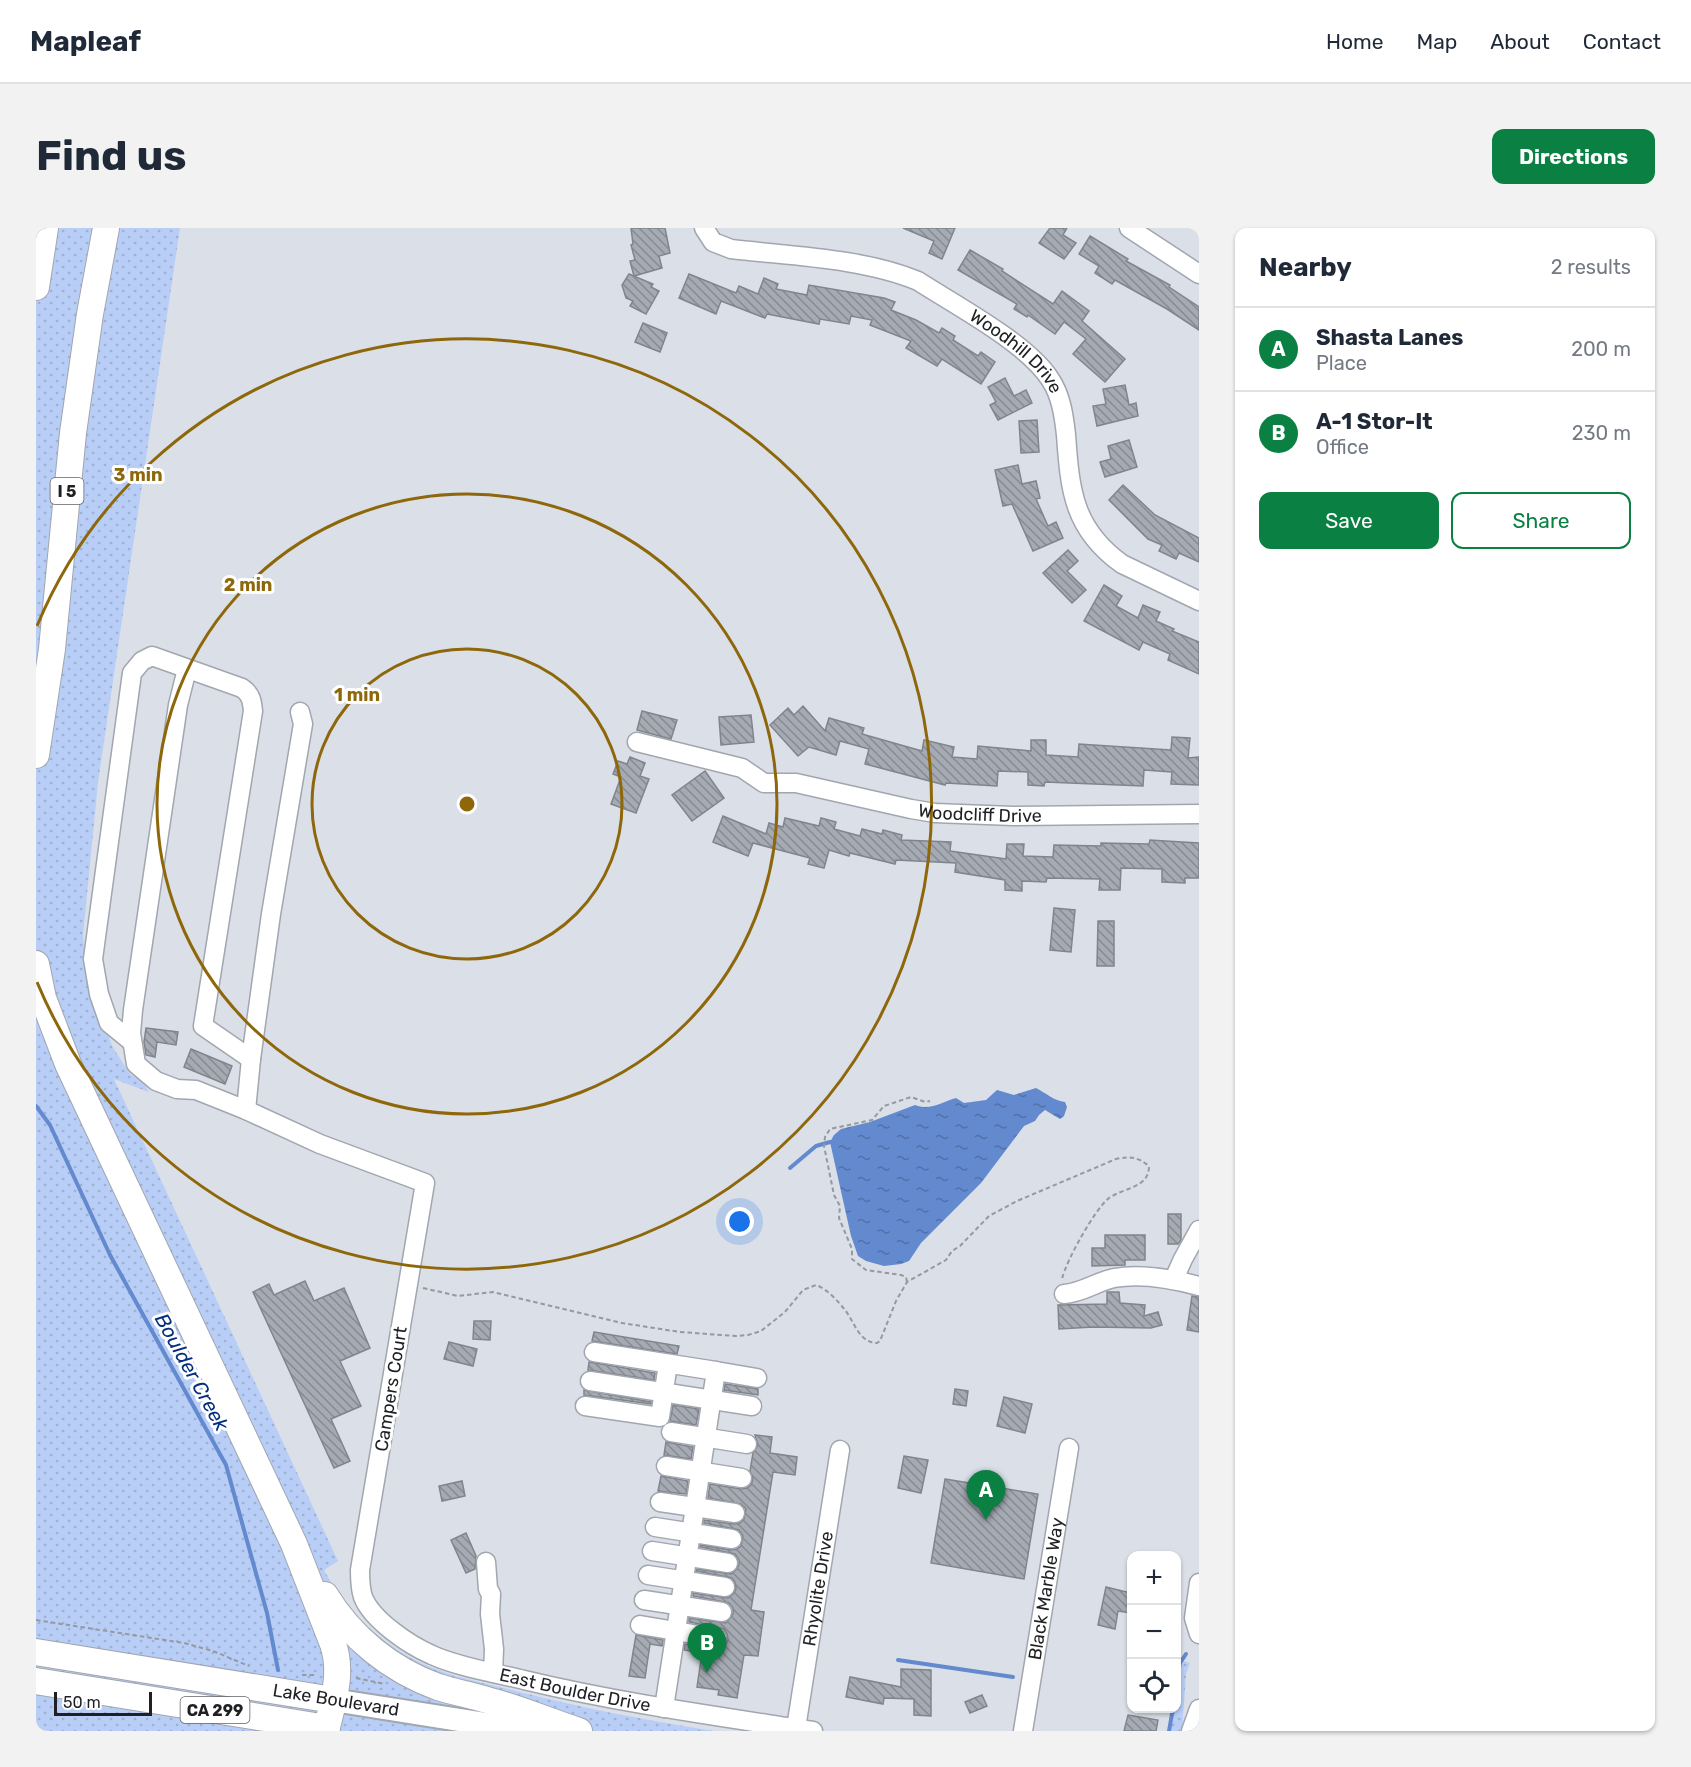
<!DOCTYPE html>
<meta charset="utf-8">
<style>
:root{--surface:#fff;--page:#f2f2f3;--text:#1f2937;--muted:#747a83;--line:#e0e1e3;--accent:#0b8043}
body{margin:0;font-family:Rubik,sans-serif;background:var(--page);color:var(--text)}
.controls{position:absolute;right:18px;bottom:18px;display:grid;overflow:hidden;border-radius:12px;box-shadow:0 2px 4px #0004}
.controls button{width:54px;height:54px;display:grid;place-items:center;padding:0;border:0;border-bottom:2px solid var(--line);background:var(--surface);color:var(--text);font:30px sans-serif}
.scale{position:absolute;left:18px;bottom:15px;width:98px;box-sizing:border-box;padding-left:6px;border:3px solid #1e2023;border-top:0;font-size:16px;line-height:21px;white-space:nowrap;color:#1e2023;-webkit-text-stroke:4px #fff;paint-order:stroke}
.you{position:absolute;left:704px;top:994px;width:21px;height:21px;margin:-15px;border:4px solid #fff;border-radius:50%;background:#1a73e8;box-shadow:0 0 0 9px #1a73e833}
.badge{display:grid;place-items:center;width:39px;height:39px;border-radius:50%;background:var(--accent);color:#fff;font-size:20px;font-weight:700}
.pin{position:absolute;translate:-50% -50px;filter:drop-shadow(0 2px 3px #0008)}
.pin::after{content:'';position:absolute;top:32px;width:21px;height:18px;background:inherit;clip-path:polygon(0 0,100% 0,50% 100%)}
.list{margin:0;padding:0;list-style:none}
h2{display:flex;justify-content:space-between;align-items:center;height:78px;margin:0;padding:0 24px;font-size:26px}
h2 small{font-size:20px;font-weight:400;color:var(--muted)}
.list li{display:grid;grid-template-columns:39px 1fr auto;gap:18px;align-items:center;box-sizing:border-box;height:84px;padding:0 24px;border-top:2px solid var(--line)}
.list b{display:block;font-size:22px;white-space:nowrap}
.list p{margin:0;font-size:20px;white-space:nowrap;color:var(--muted)}
.list em{font-size:20px;font-style:normal;color:var(--muted)}
.actions{display:flex;gap:12px;padding:18px 24px}
.actions a{flex:1;padding:14px 0;border:2px solid var(--accent);border-radius:12px;text-align:center;font-size:21px;color:var(--accent)}
.actions .main{background:var(--accent);color:#fff}
.icon{flex:none;width:33px;height:33px;fill:none;stroke:currentColor;stroke-width:2;stroke-linecap:round;stroke-linejoin:round}
.map{position:relative;flex:none;width:1163px;height:1503px;overflow:hidden;border-radius:12px}
header{display:flex;align-items:center;gap:36px;box-sizing:border-box;height:84px;padding:0 30px;background:var(--surface);border-bottom:2px solid var(--line)}
header strong{font-size:28px}
nav{display:flex;gap:33px;margin-inline-start:auto;font-size:21px}
.intro{display:flex;align-items:center;justify-content:space-between;box-sizing:border-box;height:144px;padding:0 36px}
h1{margin:0;font-size:42px}
.button{padding:15px 27px;border-radius:12px;background:var(--accent);color:#fff;font-size:21px;font-weight:700}
main{display:flex;gap:36px;padding:0 36px}
aside{flex:1;background:var(--surface);border-radius:12px;box-shadow:0 2px 4px #0004}
.map>svg:first-child{display:block}
.grass{fill:url(#grass-dots)}
.water{fill:url(#water-ripples)}
.lines{fill:none;stroke-linecap:round;stroke-linejoin:round}
.stream{stroke:#6389ce;stroke-width:4}
.building{fill:url(#building-back-hatch);stroke:#80858d;stroke-width:1.5}
.minor-casing{stroke:#a1a6af;stroke-width:21}
.major-casing{stroke:#a1a6af;stroke-width:26}
.highway-casing{stroke:#a1a6af;stroke-width:28}
.path{stroke:#9599a0;stroke-width:2;stroke-dasharray:4.5 3;stroke-linecap:butt}
.minor{stroke:#fff;stroke-width:18}
.major{stroke:#fff;stroke-width:22}
.highway{stroke:#fff;stroke-width:26}
.ring{fill:none;stroke:#8e670b;stroke-width:3}
.labels{text-anchor:middle;stroke-width:6;stroke-linejoin:round;paint-order:stroke}
.shield{fill:#fff;stroke:#626365;stroke-width:1.5}
.shield-label{font-size:16px;font-weight:bold;fill:#1e2023}
.street-label{font-size:18px;fill:#1e2023;stroke:#fff}
.water-label{font-size:20px;font-style:italic;fill:#042e7f;stroke:#fff}
.centre{fill:#8e670b;stroke:#fff;stroke-width:3}
.ring-label{font-size:18px;text-anchor:middle;font-weight:bold;fill:#8e670b;stroke:#fff;stroke-width:6;stroke-linejoin:round;paint-order:stroke}
</style>
<header>
<strong>Mapleaf</strong>
<nav><a>Home</a><a>Map</a><a>About</a><a>Contact</a></nav>
</header>
<div class="intro"><h1>Find us</h1><a class="button">Directions</a></div>
<main>
<div class="map">
<svg width="1163" height="1503" viewBox="0 0 1163 1503">
<defs>
<pattern id="grass-dots" width="8" height="8" patternUnits="userSpaceOnUse" patternTransform="scale(1.5)"><rect width="8" height="8" fill="#b8cef6"/><path d="M2 2h.1M6 6h.1" fill="none" stroke="#9eb1d3" stroke-width="1.8" stroke-linecap="round"/></pattern>
<pattern id="water-ripples" width="26" height="14" patternUnits="userSpaceOnUse" patternTransform="scale(1.5)"><rect width="26" height="14" fill="#6389ce"/><path d="M2 4q2-2 4 0t4 0M15 11q2-2 4 0t4 0" fill="none" stroke="#5170a7"/></pattern>
<pattern id="building-back-hatch" width="6" height="6" patternUnits="userSpaceOnUse" patternTransform="scale(1.5)"><rect width="6" height="6" fill="#a5aab3"/><path d="M-1 5l2 2M0 0l6 6M5-1l2 2" fill="none" stroke="#868a91"/></pattern>
</defs>
<rect width="100%" height="100%" fill="#dadfe8"/>
<g class="grass">
<path d="M0,0H144L62,554L47,707L50,742L76,818L94,846L108,855L113,864L78,851L302,1333L288,1342C308,1378 337,1408 373,1429C403,1446 439,1453 472,1461C541,1479 608,1492 678,1503H0Z"/>
<polygon points="1147,1433 1154,1435 1150,1446 1146,1503 1134,1503 1138,1481 1140,1480 1141,1466"/>
</g>
<path class="water" d="M1000,860C1010,865 1018,873 1029,874L1031,879L1028,888L1024,891L1009,882L1003,887L999,893L988,898L945,955L885,1015L873,1033L865,1036L848,1038L830,1033L822,1028L815,1008L794,914L798,907L805,901L834,894L879,877C895,883 905,874 920,870L928,875L950,872L961,862L978,867Z"/>
<g class="lines">
<g class="stream">
<polyline points="0,878 14,897 74,1027 190,1237 231,1385 242,1442"/>
<polyline points="754,940 780,918 794,914"/>
<polyline points="862,1432 977,1449"/>
<polyline points="1140,1458 1144,1435 1150,1426"/>
<polyline points="1133,1503 1137,1480"/>
</g>
</g>
<g class="building">
<polygon points="595,0 629,0 634,25 623,28 626,40 598,48 594,33 599,32 595,17 597,16"/>
<polygon points="867,0 919,0 906,31 893,25 898,13"/>
<polygon points="1014,0 1031,0 1027,7 1040,15 1028,31 1003,15"/>
<polygon points="1054,8 1092,31 1090,33 1134,57 1133,59 1163,79 1163,102 1131,81 1079,52 1076,56 1059,45 1063,38 1043,26"/>
<polygon points="934,22 967,41 966,43 1017,76 1026,63 1053,83 1046,93 1089,131 1069,154 1037,126 1050,111 1028,94 1019,106 992,87 991,89 978,81 981,76 922,42"/>
<polygon points="593,46 617,56 615,59 623,63 610,86 594,78 597,73 590,70 586,57"/>
<polygon points="653,46 700,65 703,58 722,66 728,50 742,56 740,61 771,67 773,57 848,70 859,74 855,82 880,92 903,105 906,100 919,108 917,112 942,128 945,124 959,134 945,156 906,131 901,138 870,120 875,113 834,97 836,92 815,88 813,96 784,91 783,96 731,86 729,90 685,73 680,86 643,70"/>
<polygon points="607,95 631,105 624,124 599,114"/>
<polygon points="969,150 978,168 990,162 996,175 962,192 954,177 960,174 952,159"/>
<polygon points="1089,157 1093,177 1100,175 1102,188 1061,198 1057,178 1070,176 1067,161"/>
<polygon points="1001,192 1003,224 985,225 983,193"/>
<polygon points="1093,212 1101,239 1069,249 1064,234 1075,231 1072,218"/>
<polygon points="982,237 986,256 1000,253 1004,270 1000,271 1012,298 1020,294 1027,310 997,323 976,276 967,278 959,242"/>
<polygon points="1087,257 1119,287 1163,310 1163,334 1143,325 1140,331 1123,323 1126,317 1112,311 1073,272"/>
<polygon points="1032,322 1042,333 1031,343 1050,362 1036,375 1007,345"/>
<polygon points="1068,357 1086,368 1080,378 1102,390 1107,377 1124,384 1120,393 1138,401 1136,403 1163,414 1163,446 1132,432 1134,426 1107,414 1103,422 1048,393"/>
<polygon points="767,478 789,503 793,490 828,500 826,506 886,523 888,512 918,519 916,529 941,531 942,518 995,523 995,512 1010,512 1010,527 1042,529 1043,516 1135,522 1136,509 1154,510 1152,530 1163,529 1163,557 1135,556 1136,544 1108,542 1107,558 1009,554 1008,558 992,557 992,544 962,543 961,558 910,555 909,557 829,536 833,521 804,513 800,527 773,519 762,528 734,497 752,480 758,487"/>
<polygon points="606,483 641,492 635,511 601,502"/>
<polygon points="715,487 718,514 685,517 683,489"/>
<polygon points="594,529 609,535 604,548 613,551 600,585 575,576 585,549 577,546 582,533 591,536"/>
<polygon points="669,543 688,570 656,593 636,567"/>
<polygon points="687,588 730,606 733,595 747,599 749,590 783,598 785,590 800,594 798,601 824,608 826,601 846,606 847,602 866,607 865,612 915,614 914,623 970,631 971,616 988,616 987,628 1017,629 1018,617 1065,618 1065,615 1113,616 1114,612 1163,615 1163,650 1149,650 1149,655 1126,654 1126,641 1085,640 1084,662 1063,662 1064,651 1011,650 1010,654 986,653 986,663 969,662 969,652 919,644 920,635 860,632 859,636 814,625 813,628 793,622 788,640 772,636 774,630 717,615 712,628 677,614"/>
<polygon points="1018,680 1039,682 1035,724 1014,722"/>
<polygon points="1062,693 1078,693 1078,738 1061,738"/>
<polygon points="110,800 142,804 140,817 121,814 119,829 110,827 108,814"/>
<polygon points="155,821 196,838 189,856 148,839"/>
<polygon points="1132,986 1145,986 1145,1012 1142,1016 1132,1016"/>
<polygon points="1069,1007 1109,1007 1109,1032 1089,1032 1089,1037 1056,1038 1056,1020 1069,1020"/>
<polygon points="269,1053 278,1073 308,1060 334,1120 304,1133 325,1178 295,1191 314,1233 298,1240 217,1064 233,1056 238,1067"/>
<polygon points="1071,1064 1083,1064 1084,1075 1109,1077 1108,1088 1122,1084 1126,1097 1115,1100 1057,1099 1023,1101 1022,1077 1071,1076"/>
<polygon points="1156,1068 1163,1069 1163,1104 1151,1102"/>
<polygon points="438,1093 455,1093 454,1112 437,1111"/>
<polygon points="558,1104 643,1118 641,1126 556,1113"/>
<polygon points="413,1114 441,1121 437,1138 408,1131"/>
<polygon points="553,1134 619,1145 618,1152 552,1142"/>
<polygon points="689,1156 722,1161 722,1167 688,1162"/>
<polygon points="919,1161 932,1163 930,1178 917,1176"/>
<polygon points="548,1162 615,1174 615,1176 548,1167"/>
<polygon points="968,1169 996,1176 989,1205 961,1198"/>
<polygon points="637,1177 663,1181 660,1197 634,1193"/>
<polygon points="719,1207 736,1209 734,1225 761,1229 759,1247 737,1244 715,1382 728,1384 722,1428 708,1427 701,1470 682,1467 683,1462 661,1459 666,1425 648,1422 649,1416 684,1421 689,1418 692,1412 691,1406 688,1401 653,1394 653,1390 690,1395 697,1386 697,1380 693,1375 657,1368 657,1365 692,1370 697,1366 700,1361 699,1354 696,1350 660,1343 661,1341 695,1346 700,1342 703,1337 703,1332 699,1326 664,1319 664,1317 695,1322 701,1321 705,1318 707,1308 703,1302 668,1295 668,1292 698,1296 704,1295 708,1291 710,1281 705,1276 672,1270 674,1256 705,1261 711,1260 715,1257 717,1251 714,1243 717,1225 722,1217"/>
<polygon points="630,1214 657,1219 655,1231 628,1227"/>
<polygon points="868,1228 892,1232 885,1265 862,1260"/>
<polygon points="625,1248 652,1253 650,1266 622,1263"/>
<polygon points="909,1251 1002,1266 988,1351 895,1335"/>
<polygon points="426,1253 429,1268 406,1273 403,1258"/>
<polygon points="430,1305 440,1328 439,1341 430,1345 415,1312"/>
<polygon points="1070,1359 1095,1365 1095,1385 1082,1383 1079,1401 1062,1397"/>
<polygon points="600,1407 627,1412 626,1418 614,1416 609,1450 593,1448"/>
<polygon points="865,1441 895,1442 895,1488 878,1487 878,1471 848,1470 847,1476 810,1469 814,1449 865,1459"/>
<polygon points="946,1467 951,1478 934,1485 929,1474"/>
<polygon points="1092,1487 1122,1492 1120,1503 1088,1503"/>
</g>
<g class="lines">
<g class="minor-casing">
<g id="minor">
<path id="s1" d="M668,0L677,14L695,21C754,28 827,30 882,53C919,77 991,115 1014,151C1025,167 1028,188 1030,207C1034,262 1037,301 1086,336L1163,373"/>
<polyline points="1093,0 1163,46"/>
<path id="s2" d="M151,441L142,477L97,782L95,805L100,836L120,853L141,861L160,862L210,882L284,916L389,955L324,1342C324,1351 324,1360 327,1369C336,1392 373,1417 396,1427C422,1439 460,1445 488,1452C584,1475 680,1488 777,1503"/>
<path id="s3" d="M601,514L706,540L728,555H760L875,581L899,585L977,588L1163,586"/>
<path d="M95,813L73,795L63,766L57,731L96,445L106,433L116,428L206,460C215,466 216,473 217,483L167,798L215,831"/>
<polyline points="210,882 215,831 235,686 267,496 264,484"/>
<polyline points="1138,1051 1147,1031 1163,1002"/>
<path d="M1028,1066C1046,1065 1060,1054 1078,1050C1105,1045 1137,1051 1163,1058"/>
<polyline points="558,1124 680,1143 628,1480"/>
<polyline points="680,1143 721,1150"/>
<polyline points="554,1153 716,1178"/>
<polyline points="549,1178 624,1189 632,1136"/>
<polyline points="635,1204 711,1216"/>
<polyline points="630,1238 706,1250"/>
<polyline points="624,1274 699,1285"/>
<polyline points="619,1299 696,1311"/>
<polyline points="616,1323 692,1335"/>
<polyline points="450,1334 452,1361 455,1366 454,1386 458,1421 457,1445"/>
<polyline points="612,1347 689,1359"/>
<polyline points="1163,1355 1158,1390 1163,1406"/>
<polyline points="608,1372 686,1384"/>
<polyline points="604,1397 681,1410"/>
<path id="s4" d="M760,1500L804,1222"/>
<path id="s5" d="M987,1503L1033,1220"/>
<polyline points="1155,1503 1163,1481"/>
</g>
</g>
<g class="major-casing">
<polyline id="major" points="297,1472 493,1503"/>
</g>
<g class="highway-casing">
<g id="highway">
<polyline points="0,59 9,0"/>
<polyline points="0,527 16,421 37,205 54,86 70,0"/>
<path d="M0,736L7,770L32,836L258,1316L297,1416C307,1445 297,1474 290,1503"/>
<path d="M289,1367C315,1410 355,1442 402,1459C418,1464 434,1467 451,1472C482,1480 512,1493 543,1503"/>
<polyline points="0,1424 297,1472"/>
<polyline points="0,1453 291,1500"/>
</g>
</g>
<g class="path">
<polyline points="871,1054 870,1049 865,1047 830,1042 816,1031 816,1021 803,990 804,978 798,967 788,918 789,909 794,901 836,892 848,878 875,869 889,874 894,873"/>
<path d="M387,1060L422,1068L457,1064L586,1095L644,1104L700,1108L712,1107L725,1103L749,1084L767,1062L780,1057C791,1061 801,1072 809,1082C818,1093 823,1115 841,1115L844,1113L860,1073L871,1054L910,1032L916,1023L924,1018L953,988L981,973L1080,931C1094,928 1102,929 1113,938C1113,960 1089,959 1073,970C1059,981 1030,1033 1026,1051"/>
<polyline points="0,1392 148,1415 177,1423 213,1438"/>
<polyline points="266,1447 281,1447"/>
<polyline points="320,1450 349,1456"/>
</g>
<use href="#minor" class="minor"/>
<use href="#major" class="major"/>
<use href="#highway" class="highway"/>
</g>
<g class="ring">
<circle cx="431" cy="576" r="155"/>
<circle cx="431" cy="576" r="310"/>
<path d="M1 398A465 465 0 1 1 1 754"/>
</g>
<g class="labels">
<g class="shield">
<rect x="14.5" y="250" width="33" height="26" rx="4.5"/>
<rect x="144.5" y="1469" width="69" height="26" rx="4.5"/>
</g>
<g class="shield-label">
<text x="31" y="269">I 5</text>
<text x="179" y="1488">CA 299</text>
</g>
<g class="street-label">
<text dy="6" stroke="none"><textPath href="#s1" startOffset="348">Woodhill Drive</textPath></text>
<text dy="6" stroke="none"><textPath href="#s3" startOffset="354">Woodcliff Drive</textPath></text>
<text transform="translate(355 1161) rotate(-81)" y="6">Campers Court</text>
<text dy="6" stroke="none"><textPath href="#s4" startOffset="141">Rhyolite Drive</textPath></text>
<text dy="6" stroke="none"><textPath href="#s5" startOffset="144">Black Marble Way</textPath></text>
<text dy="6" stroke="none"><textPath href="#s2" startOffset="1374">East Boulder Drive</textPath></text>
<text transform="translate(300 1472) rotate(9)" y="6">Lake Boulevard</text>
</g>
<g class="water-label">
<text transform="translate(156 1144) rotate(61)" y="7">Boulder Creek</text>
</g>
</g>
<circle cx="431" cy="576" r="9" class="centre"/>
<g class="ring-label">
<text x="102" y="253">3 min</text>
<text x="212" y="363">2 min</text>
<text x="321" y="473">1 min</text>
</g>
</svg>
<div class="controls">
<button>+</button>
<button>−</button>
<button><svg class="icon" aria-label="locate" viewBox="0 0 24 24"><circle cx="12" cy="12" r="6"/><path d="M12 2v4M12 18v4M2 12h4M18 12h4"/></svg></button>
</div>
<div class="scale">50 m</div>
<div class="you"></div>
<div class="pin badge" style="left:950px;top:1292px">A</div>
<div class="pin badge" style="left:671px;top:1445px">B</div>
</div>
<aside>
<h2>Nearby<small>2 results</small></h2>
<ul class="list">
<li><span class="badge">A</span><div><b>Shasta Lanes</b><p>Place</p></div><em>200 m</em></li>
<li><span class="badge">B</span><div><b>A-1 Stor-It</b><p>Office</p></div><em>230 m</em></li>
</ul>
<div class="actions"><a class="main">Save</a><a>Share</a></div>
</aside>
</main>
